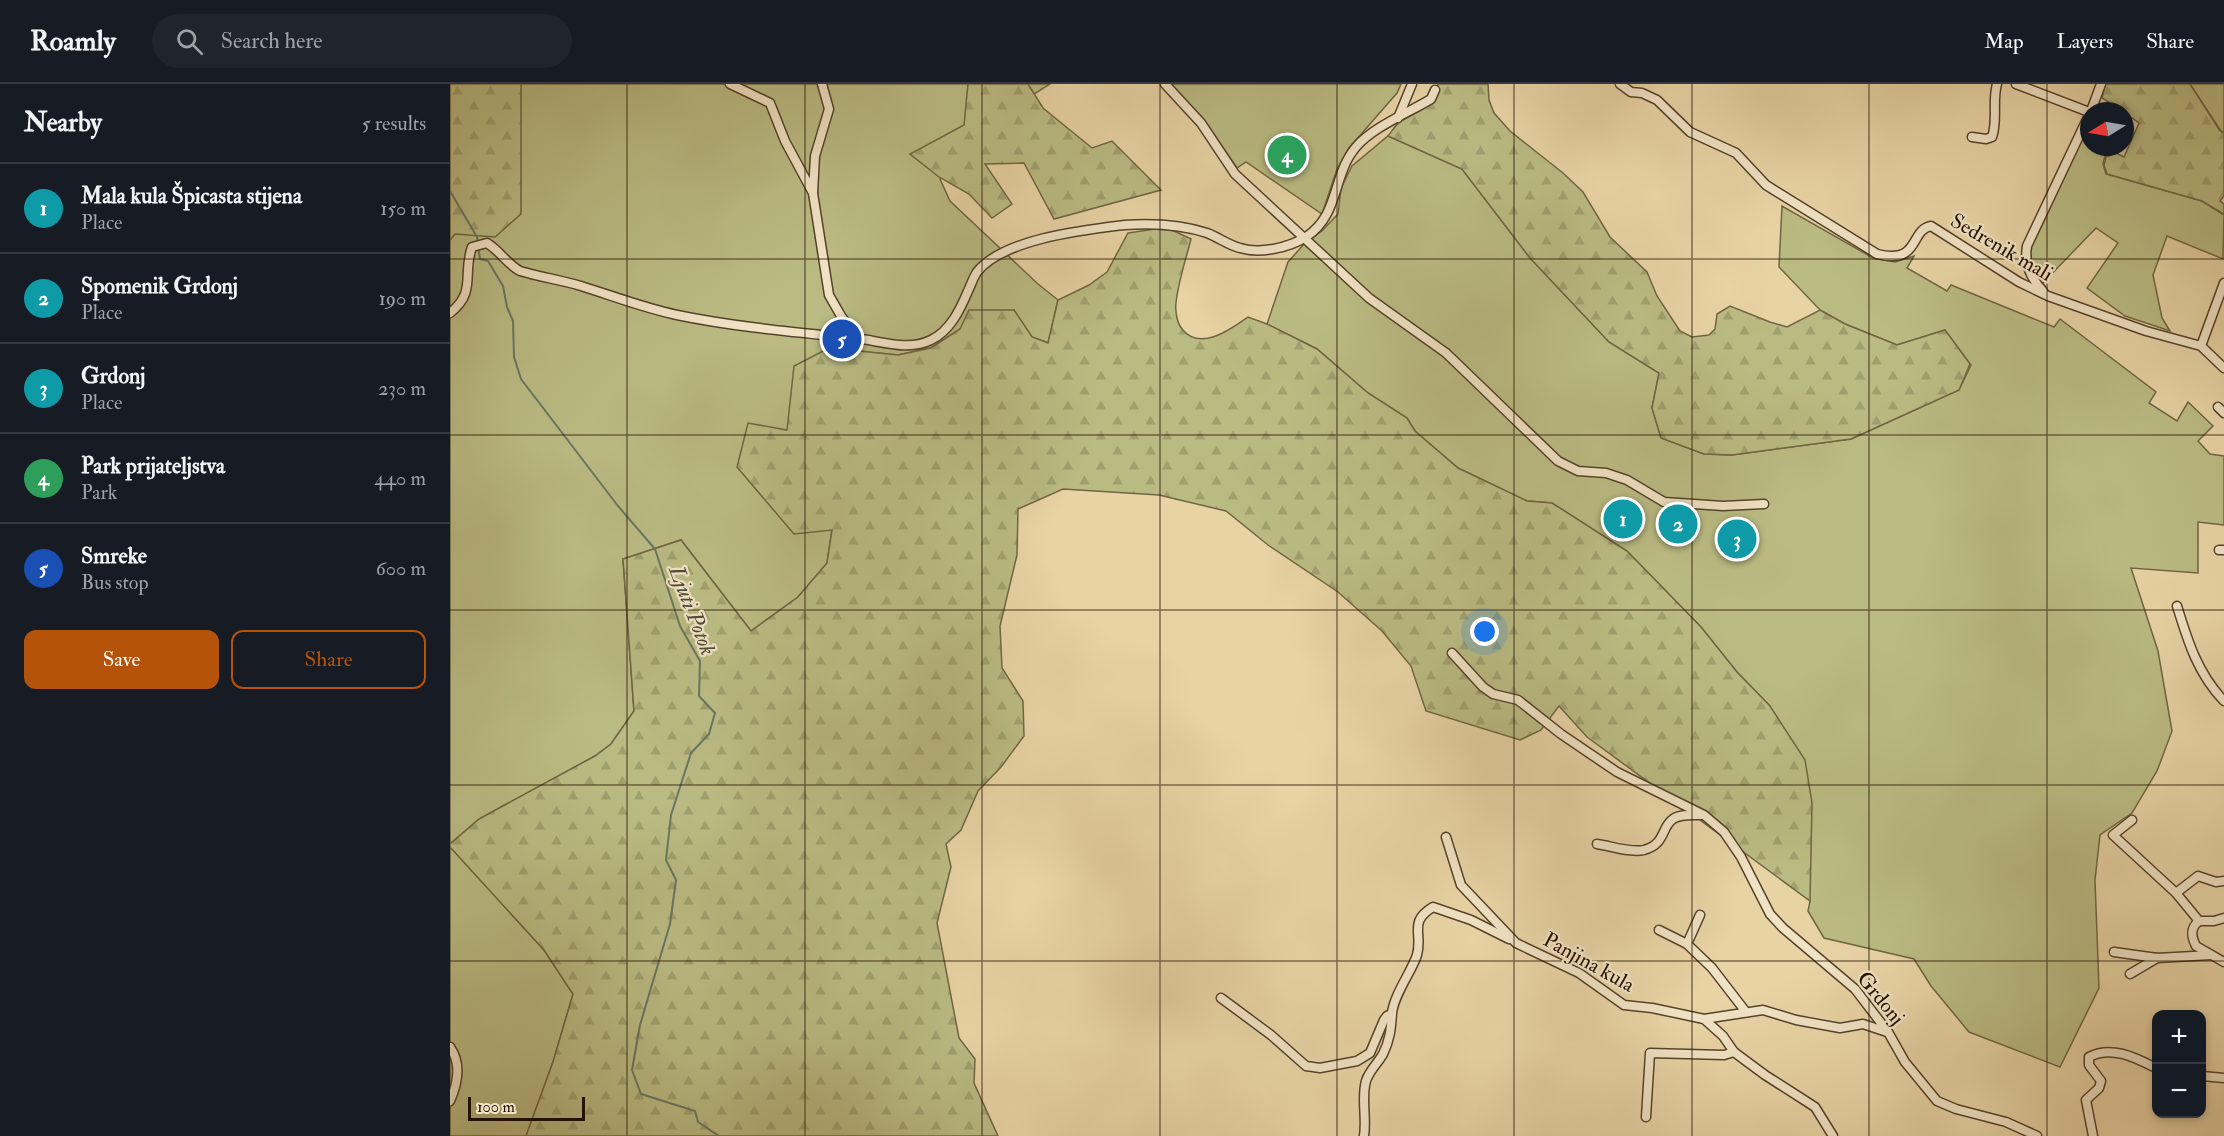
<!DOCTYPE html>
<meta charset="utf-8">
<style>
:root{--surface:#171b24;--page:#20242c;--text:#f1f3f6;--muted:#9ea1a6;--line:#363941;--accent:#b45309}
body{margin:0;font-family:"IM FELL Double Pica",serif;background:var(--page);color:var(--text)}
.controls{position:absolute;right:18px;bottom:18px;display:grid;overflow:hidden;border-radius:12px;box-shadow:0 3px 9px #0003}
.controls button{width:54px;height:54px;display:grid;place-items:center;padding:0;border:0;border-bottom:2px solid var(--line);background:var(--surface);color:var(--text);font:30px sans-serif}
.compass{position:absolute;left:1630px;top:18px;width:54px;height:54px;border-radius:50%;background:var(--surface);box-shadow:0 3px 9px #0003;rotate:259deg}
.scale{position:absolute;left:18px;bottom:15px;width:117px;box-sizing:border-box;padding-left:6px;border:3px solid #261200;border-top:0;font-size:16px;line-height:21px;white-space:nowrap;color:#261200;-webkit-text-stroke:4px #f0e2c4;paint-order:stroke}
.you{position:absolute;left:1035px;top:548px;width:21px;height:21px;margin:-15px;border:4px solid #fff;border-radius:50%;background:#1a73e8;box-shadow:0 0 0 9px #1a73e833}
.badge{display:grid;place-items:center;width:39px;height:39px;border-radius:50%;background:var(--accent);color:#fff;font-size:20px;font-weight:700}
.pin{position:absolute;translate:-50% -50%;border:3px solid #fff;box-shadow:0 2px 6px #0006}
.list{margin:0;padding:0;list-style:none}
h2{display:flex;justify-content:space-between;align-items:center;height:78px;margin:0;padding:0 24px;font-size:26px}
h2 small{font-size:20px;font-weight:400;color:var(--muted)}
.list li{display:grid;grid-template-columns:39px 1fr auto;gap:18px;align-items:center;box-sizing:border-box;height:90px;padding:0 24px;border-top:2px solid var(--line)}
.list b{display:block;font-size:22px;white-space:nowrap}
.list p{margin:0;font-size:20px;white-space:nowrap;color:var(--muted)}
.list em{font-size:20px;font-style:normal;color:var(--muted)}
.actions{display:flex;gap:12px;padding:18px 24px}
.actions a{flex:1;padding:14px 0;border:2px solid var(--accent);border-radius:12px;text-align:center;font-size:21px;color:var(--accent)}
.actions .main{background:var(--accent);color:#fff}
.icon{flex:none;width:33px;height:33px;fill:none;stroke:currentColor;stroke-width:2;stroke-linecap:round;stroke-linejoin:round}
.map{position:relative;flex:none;width:1774px;height:1052px;overflow:hidden}
header{display:flex;align-items:center;gap:36px;box-sizing:border-box;height:84px;padding:0 30px;background:var(--surface);border-bottom:2px solid var(--line)}
header strong{font-size:28px}
nav{display:flex;gap:33px;margin-inline-start:auto;font-size:21px}
.search{width:420px;height:54px;background:var(--page);display:flex;align-items:center;gap:15px;box-sizing:border-box;padding:0 21px;border-radius:33px;color:var(--muted);font-size:22px}
main{display:flex}
aside{flex:1;background:var(--surface)}
.map>svg:first-child{display:block}
.green{fill:#babb83;stroke:#706642;stroke-width:1.5}
.forest{fill:url(#forest-firs);stroke:#706642;stroke-width:1.5}
.lines{fill:none;stroke-linecap:round;stroke-linejoin:round}
.stream{stroke:#6a7662;stroke-width:2}
.minor-casing{stroke:#564229;stroke-width:11}
.minor{stroke:#f0e2c4;stroke-width:8}
.grid{fill:none;stroke:#261200;stroke-width:1.5;stroke-opacity:0.55}
.labels{text-anchor:middle;stroke-width:4.5;stroke-linejoin:round;paint-order:stroke}
.street-label{font-size:21px;fill:#261200;stroke:#f0e2c4}
.water-label{font-size:22px;font-style:italic;fill:#4e4c39;stroke:#f0e2c4}
</style>
<header>
<strong>Roamly</strong>
<div class="search"><svg class="icon" aria-label="search" viewBox="0 0 24 24"><circle cx="10" cy="10" r="6"/><path d="M15 15l6 6"/></svg>Search here</div>
<nav><a>Map</a><a>Layers</a><a>Share</a></nav>
</header>
<main>
<aside>
<h2>Nearby<small>5 results</small></h2>
<ul class="list">
<li><span class="badge" style="background:#0f9aa8">1</span><div><b>Mala kula Špicasta stijena</b><p>Place</p></div><em>150 m</em></li>
<li><span class="badge" style="background:#0f9aa8">2</span><div><b>Spomenik Grdonj</b><p>Place</p></div><em>190 m</em></li>
<li><span class="badge" style="background:#0f9aa8">3</span><div><b>Grdonj</b><p>Place</p></div><em>230 m</em></li>
<li><span class="badge" style="background:#2e9e5b">4</span><div><b>Park prijateljstva</b><p>Park</p></div><em>440 m</em></li>
<li><span class="badge" style="background:#1a4fb4">5</span><div><b>Smreke</b><p>Bus stop</p></div><em>600 m</em></li>
</ul>
<div class="actions"><a class="main">Save</a><a>Share</a></div>
</aside>
<div class="map">
<svg width="1774" height="1052" viewBox="0 0 1774 1052">
<defs>
<pattern id="forest-firs" width="22" height="20" patternUnits="userSpaceOnUse" patternTransform="scale(1.5)"><rect width="22" height="20" fill="#babb83"/><path d="M5 1l3.5 6h-7zM16 11l3.5 6h-7z" fill="#a0a06f"/></pattern>
</defs>
<rect width="100%" height="100%" fill="#e8d3a5"/>
<filter id="stains"><feTurbulence type="fractalNoise" baseFrequency=".00333" numOctaves="4"/><feColorMatrix values="0 0 0 0 .2 0 0 0 0 .09 0 0 0 0 .02 0 0 0 .5 -.17"/></filter>
<radialGradient id="worn" r=".72"><stop offset=".6" stop-color="#630" stop-opacity="0"/><stop offset="1" stop-color="#630" stop-opacity=".3"/></radialGradient>
<g class="green">
<polygon points="0,0 600,0 538,39 490,95 500,117 588,200 608,216 598,259 582,253 564,226 510,245 481,264 448,271 379,264 382,445 377,479 348,513 301,547 231,456 173,475 184,627 161,660 145,672 29,735 0,760"/>
<polygon points="721,0 951,0 947,9 899,64 887,85 872,130 796,78 787,84 755,37"/>
<polygon points="1740,0 1774,0 1774,48 1771,47"/>
<polygon points="938,52 1012,85 1080,174 1159,258 1209,289 1202,324 1211,354 1254,370 1282,371 1401,355 1509,306 1521,281 1495,246 1447,261 1395,240 1370,226 1329,183 1332,122 1423,174 1445,178 1464,172 1457,184 1497,207 1501,201 1604,243 1610,235 1706,308 1699,319 1727,337 1738,318 1763,342 1748,357 1760,370 1774,372 1774,441 1748,438 1748,489 1681,484 1708,567 1722,647 1707,687 1682,729 1650,751 1645,796 1649,904 1610,983 1519,948 1481,902 1464,875 1374,854 1358,827 1360,817 1320,622 1287,588 1251,543 1177,467 1102,419 1077,417 1008,384 965,347 957,334 918,309 867,265 817,240 838,178 855,159 872,147 888,130 891,104 902,82"/>
<polygon points="1633,53 1639,56 1639,63 1653,63 1664,69 1655,72 1653,80 1656,90 1752,117 1774,131 1773,175 1717,152 1703,191 1712,234 1720,247 1675,232 1637,204 1668,159 1646,144 1590,202 1581,184 1580,161"/>
<polygon points="0,763 94,866 123,910 103,978 76,1052 0,1052"/>
</g>
<g class="forest">
<polygon points="0,0 71,0 71,130 45,153 5,150 0,156"/>
<polygon points="518,0 578,0 593,24 642,64 662,57 711,106 604,135 574,79 535,80 562,120 542,134 519,110 489,93 460,70 514,41"/>
<path d="M988,0H1038L1039,16L1044,29L1060,47L1113,89L1133,108L1160,153L1197,188L1207,212L1230,247L1242,253L1259,251L1265,245L1267,230L1280,222L1320,238L1337,243L1370,226L1395,240L1447,261L1495,246L1520,280L1509,306L1401,355L1282,371L1254,370L1211,354L1202,324L1209,289L1159,258L1080,174L1012,85L938,52C942,47 946,40 951,37C970,25 983,26 988,0Z"/>
<polygon points="1655,0 1740,0 1770,47 1774,49 1774,112 1770,117 1774,120 1774,130 1752,117 1657,90 1654,81 1656,73 1666,69 1674,73 1689,39 1675,29 1675,27 1672,27 1652,14"/>
<path d="M705,145L722,146L741,155C736,175 728,198 726,219C725,227 727,239 732,245C750,268 781,245 798,233L817,240L867,265L918,309L957,334L965,347L1008,384L1077,417L1102,419L1177,467L1251,543L1287,588L1320,622L1355,676L1362,719L1360,817L1137,653L1109,622L1091,646L1070,656L976,627L961,582L932,547L888,508L818,461L776,427L709,411L613,405L568,425L567,471L550,542L552,584L573,617L574,652L551,683L528,707L511,746L496,760L501,783L487,839L509,954L525,975L524,999L548,1052H76L103,978L123,910L94,866L0,763V760L29,735L145,672L161,660L184,627L173,475L231,456L301,547L348,513L377,479L382,446L344,450L287,383L298,339L337,346L344,282L379,264L448,271L481,264L510,245L519,226H564L582,253L598,259L608,216L639,201L657,188L678,149Z"/>
</g>
<g class="lines">
<polyline class="stream" points="0,107 27,153 30,175 38,177 53,202 57,223 63,237 64,273 71,295 168,422 205,465 230,542 250,577 249,612 265,629 259,650 241,669 221,731 216,776 226,796 220,840 190,941 182,986 191,1010 245,1027 248,1038 269,1052"/>
<g class="minor-casing">
<g id="minor">
<polyline points="280,0 320,19 335,57 363,109"/>
<polyline points="372,0 379,25 365,72 363,109 379,211 391,232 408,254"/>
<polyline points="715,0 751,39 785,90 919,214 996,269 1108,377 1128,387 1156,389 1177,396 1214,418 1273,422 1314,420"/>
<path d="M1170,0L1181,8L1192,9L1207,16L1240,48L1286,69L1316,101L1427,170C1471,181 1459,146 1481,142L1569,198L1598,212L1696,247L1751,262L1774,284"/>
<polyline points="1566,0 1639,28"/>
<polyline points="1641,27 1651,0"/>
<polyline points="948,34 962,0"/>
<path d="M1522,53L1536,55L1542,53C1548,37 1542,17 1547,0"/>
<path d="M1593,207C1581,195 1574,180 1577,162L1639,31"/>
<path d="M0,229C27,208 12,190 22,163L37,159C50,167 57,180 70,187C90,193 111,196 131,202C163,212 194,224 227,231C285,243 344,248 404,254C428,256 457,268 481,256C500,247 510,226 518,207C521,201 523,194 527,188C553,155 633,146 674,141C702,139 730,140 757,149C768,153 778,161 790,164C810,170 838,164 856,153C890,131 882,91 906,63C923,43 958,29 981,15L985,6"/>
<polyline points="1751,262 1774,199"/>
<polyline points="1768,323 1774,329"/>
<polyline points="1769,466 1774,466"/>
<path d="M1727,522C1738,558 1748,590 1774,617"/>
<polyline points="1002,569 1033,603 1043,610 1068,616 1111,650 1167,688 1254,731 1274,748 1291,773 1320,830 1333,844 1405,905 1438,948 1455,978 1487,1017 1506,1025 1556,1038 1587,1052"/>
<polyline points="1682,736 1663,751 1726,809 1749,837"/>
<polyline points="996,753 1011,801 1066,859 1129,889 1174,921 1202,924 1254,935 1273,952 1284,968 1315,991 1365,1023 1383,1052"/>
<path d="M1147,760C1161,762 1181,769 1194,766C1216,760 1211,743 1223,735C1230,730 1242,731 1251,731"/>
<polyline points="1726,809 1748,792 1766,798 1774,797"/>
<polyline points="1250,831 1237,860 1262,884 1296,928"/>
<path d="M1749,837C1740,844 1741,852 1746,862L1774,878"/>
<polyline points="1749,837 1764,837 1774,834"/>
<polyline points="1209,846 1237,860"/>
<polyline points="1664,868 1707,874 1761,871"/>
<polyline points="1680,890 1707,874"/>
<polyline points="771,914 821,951 856,982 870,984 907,977 920,969 934,936 937,932 941,930"/>
<polyline points="1254,935 1313,926 1346,936 1390,944 1413,940 1437,948"/>
<path d="M0,963C12,980 8,999 0,1017"/>
<polyline points="1752,992 1774,994"/>
<polyline points="1196,1033 1200,969 1274,971 1284,968"/>
<path d="M914,1052C917,1034 911,1014 916,997C919,987 928,979 933,970C940,956 941,944 942,930C943,912 962,887 967,871C973,849 958,838 983,823L1021,836L1059,855"/>
<path d="M1643,1052L1636,1016L1649,1004L1651,997L1639,981V973C1662,961 1686,974 1706,984"/>
</g>
</g>
<use href="#minor" class="minor"/>
</g>
<path class="grid" d="M177,0V1052M355,0V1052M532,0V1052M710,0V1052M887,0V1052M1064,0V1052M1242,0V1052M1419,0V1052M1597,0V1052M0,175H1774M0,351H1774M0,526H1774M0,701H1774M0,877H1774"/>
<g class="labels">
<g class="street-label">
<text transform="translate(1552 163) rotate(30)" y="7">Sedrenik mali</text>
<text transform="translate(1139 878) rotate(29)" y="7">Panjina kula</text>
<text transform="translate(1431 914) rotate(51)" y="7">Grdonj</text>
</g>
<g class="water-label">
<text transform="translate(243 526) rotate(69)" y="8">Ljuti Potok</text>
</g>
</g>
<rect width="100%" height="100%" filter="url(#stains)"/>
<rect width="100%" height="100%" fill="url(#worn)"/>
</svg>
<div class="controls">
<button>+</button>
<button>−</button>
</div>
<svg class="compass" viewBox="-18 -18 36 36"><path d="M0-13l5 13h-10z" fill="#e53935"/><path d="M0 13l5-13h-10z" fill="#9ea1a6"/></svg>
<div class="scale">100 m</div>
<div class="you"></div>
<div class="pin badge" style="left:1173px;top:435px;background:#0f9aa8">1</div>
<div class="pin badge" style="left:1228px;top:440px;background:#0f9aa8">2</div>
<div class="pin badge" style="left:1287px;top:455px;background:#0f9aa8">3</div>
<div class="pin badge" style="left:837px;top:71px;background:#2e9e5b">4</div>
<div class="pin badge" style="left:392px;top:255px;background:#1a4fb4">5</div>
</div>
</main>
